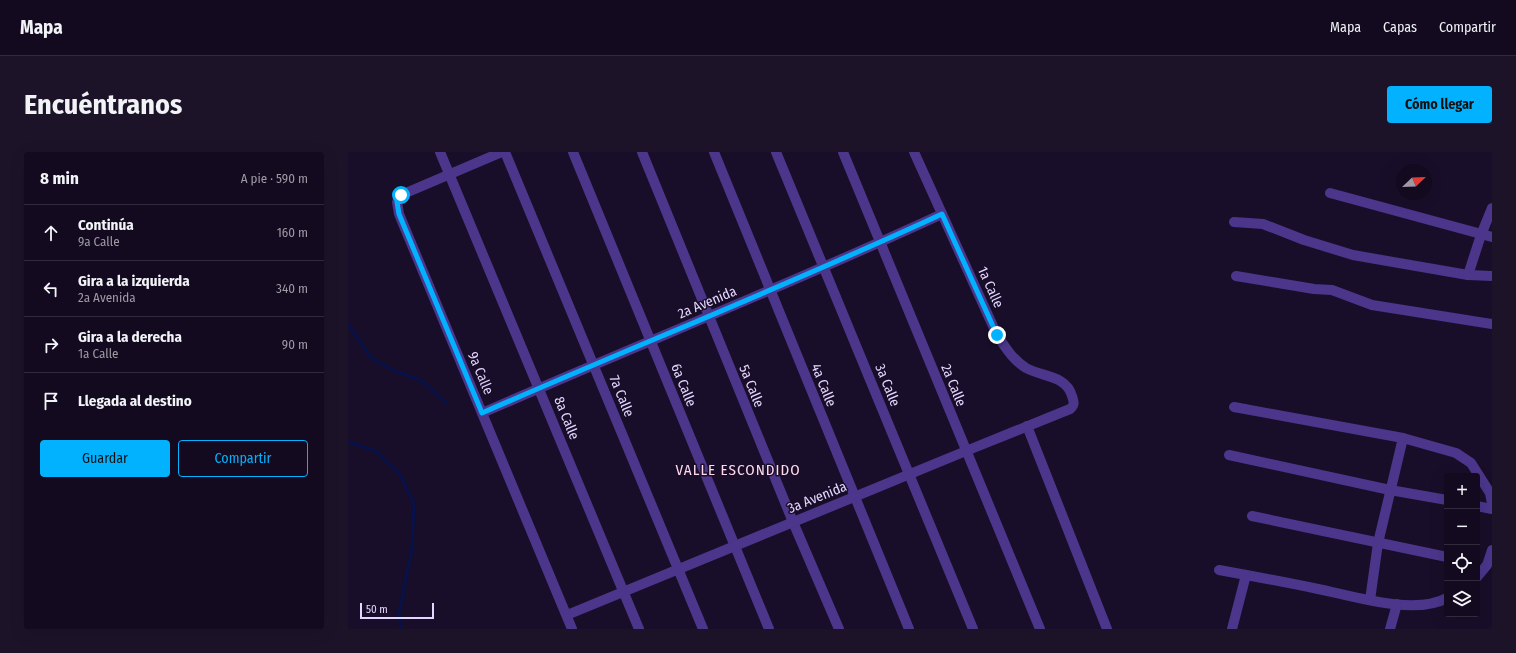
<!DOCTYPE html>
<html lang="es">
<meta charset="utf-8">
<style>
:root{--surface:#130a1f;--page:#1c1328;--text:#f1f3f6;--muted:#9d9aa4;--line:#322b3d;--accent:#03b2ff}
body{margin:0;font-family:"Fira Sans Condensed",sans-serif;background:var(--page);color:var(--text)}
.controls{position:absolute;right:12px;bottom:12px;display:grid;overflow:hidden;border-radius:4px;box-shadow:0 4px 16px #0002}
.controls button{width:36px;height:36px;display:grid;place-items:center;padding:0;border:0;border-bottom:1px solid var(--line);background:var(--surface);color:var(--text);font:20px sans-serif}
.compass{position:absolute;left:1048px;top:12px;width:36px;height:36px;border-radius:50%;background:var(--surface);box-shadow:0 4px 16px #0002;rotate:67deg}
.scale{position:absolute;left:12px;bottom:10px;width:74px;box-sizing:border-box;padding-left:4px;border:2px solid #e4d7ff;border-top:0;font-size:11px;line-height:14px;white-space:nowrap;color:#e4d7ff;-webkit-text-stroke:3px #190e29;paint-order:stroke}
.stop{position:absolute;width:12px;height:12px;margin:-9px;border:3px solid #03b2ff;border-radius:50%;background:#fff}
.stop.end{background:#03b2ff;border-color:#fff;box-shadow:0 1px 4px #0008}
.list{margin:0;padding:0;list-style:none}
h2{display:flex;justify-content:space-between;align-items:center;height:52px;margin:0;padding:0 16px;font-size:17px}
h2 small{font-size:13px;font-weight:400;color:var(--muted)}
.list li{display:grid;grid-template-columns:26px 1fr auto;gap:12px;align-items:center;box-sizing:border-box;height:56px;padding:0 16px;border-top:1px solid var(--line)}
.list b{display:block;font-size:15px;white-space:nowrap}
.list p{margin:0;font-size:13px;white-space:nowrap;color:var(--muted)}
.list em{font-size:13px;font-style:normal;color:var(--muted)}
.actions{display:flex;gap:8px;padding:12px 16px}
.actions a{flex:1;padding:9px 0;border:1px solid var(--accent);border-radius:4px;text-align:center;font-size:14px;color:var(--accent)}
.actions .main{background:var(--accent);color:#111}
.icon{flex:none;width:22px;height:22px;fill:none;stroke:currentColor;stroke-width:2;stroke-linecap:round;stroke-linejoin:round}
.map{position:relative;flex:none;width:1144px;height:477px;overflow:hidden;border-radius:4px}
header{display:flex;align-items:center;gap:24px;box-sizing:border-box;height:56px;padding:0 20px;background:var(--surface);border-bottom:1px solid var(--line)}
header strong{font-size:19px}
nav{display:flex;gap:22px;margin-inline-start:auto;font-size:14px}
.intro{display:flex;align-items:center;justify-content:space-between;box-sizing:border-box;height:96px;padding:0 24px}
h1{margin:0;font-size:28px}
.button{padding:10px 18px;border-radius:4px;background:var(--accent);color:#111;font-size:14px;font-weight:700}
main{display:flex;gap:24px;padding:0 24px}
aside{flex:1;background:var(--surface);border-radius:4px;box-shadow:0 4px 16px #0002}
.map>svg:first-child{display:block}
.lines{fill:none;stroke-linecap:round;stroke-linejoin:round}
.stream{stroke:#07114a;stroke-width:3}
.minor{stroke:#4b368c;stroke-width:10}
.route{stroke:#03b2ff;stroke-width:5}
.labels{text-anchor:middle;stroke-width:3;stroke-linejoin:round;paint-order:stroke}
.street-label{font-size:14px;fill:#e4d7ff;stroke:#190e29}
.neighbourhood-label{font-size:15px;letter-spacing:1px;fill:#ffd9e9;stroke:#190e29}
</style>
<header>
<strong>Mapa</strong>
<nav><a>Mapa</a><a>Capas</a><a>Compartir</a></nav>
</header>
<div class="intro"><h1>Encuéntranos</h1><a class="button">Cómo llegar</a></div>
<main>
<aside>
<h2>8 min<small>A pie · 590 m</small></h2>
<ul class="list">
<li><svg class="icon" aria-label="ahead" viewBox="0 0 24 24"><path d="M12 20V5M6 11l6-6 6 6"/></svg><div><b>Continúa</b><p>9a Calle</p></div><em>160 m</em></li>
<li><svg class="icon" aria-label="left" viewBox="0 0 24 24"><path d="M17 20v-9H6M10 6l-5 5 5 5"/></svg><div><b>Gira a la izquierda</b><p>2a Avenida</p></div><em>340 m</em></li>
<li><svg class="icon" aria-label="right" viewBox="0 0 24 24"><path d="M7 20v-9h11M14 6l5 5-5 5"/></svg><div><b>Gira a la derecha</b><p>1a Calle</p></div><em>90 m</em></li>
<li><svg class="icon" aria-label="arrive" viewBox="0 0 24 24"><path d="M6 21V4h12l-3 4 3 4H6"/></svg><div><b>Llegada al destino</b></div></li>
</ul>
<div class="actions"><a class="main">Guardar</a><a>Compartir</a></div>
</aside>
<div class="map">
<svg width="1144" height="477" viewBox="0 0 1144 477">
<rect width="100%" height="100%" fill="#190e29"/>
<g class="lines">
<g class="stream">
<polyline points="0,172 24,207 49,220 73,228 98,251"/>
<polyline points="0,290 28,299 51,321 66,351 64,397 51,461 53,477"/>
</g>
<g class="minor">
<polyline points="92,0 291,477"/>
<polyline points="154,0 53,43 49,50 51,62 224,477"/>
<polyline points="157,0 355,477"/>
<polyline points="225,0 421,477"/>
<polyline points="294,0 445,370 491,477"/>
<polyline points="366,0 561,477"/>
<polyline points="428,0 625,477"/>
<polyline points="495,0 692,477"/>
<polyline points="982,41 1144,85"/>
<polyline points="886,70 915,72 956,88 1005,103 1120,123 1144,124"/>
<polyline points="1120,123 1133,83 1144,56"/>
<polyline points="888,124 966,137 984,138 1024,153 1144,172"/>
<polyline points="886,255 1055,286 1108,301 1123,311 1142,341 1144,352"/>
<path d="M134,261C287,194 443,132 594,62"/>
<polyline points="679,274 759,477"/>
<polyline points="881,303 1042,338 1099,348"/>
<polyline points="1129,354 1144,357"/>
<polyline points="904,364 1099,405"/>
<path d="M871,418C904,424 937,430 970,437C1005,444 1066,464 1099,446"/>
<polyline points="1129,425 1139,413 1144,398"/>
<polyline points="1022,448 1030,391 1055,286"/>
<path d="M219,463L618,299L722,257C727,253 726,250 724,244C718,223 694,225 678,216C664,207 658,196 649,183L566,0"/>
<polyline points="884,477 898,423"/>
<polyline points="1042,477 1049,452"/>
</g>
</g>
<g class="lines">
<path class="route" d="M53,43L49,50L51,62L134,261C287,194 443,132 594,62L649,183"/>
</g>
<g class="labels">
<g class="street-label">
<text transform="translate(643 135) rotate(66)" y="5">1a Calle</text>
<text transform="translate(359 150) rotate(-23)" y="5">2a Avenida</text>
<text transform="translate(133 221) rotate(67)" y="5">9a Calle</text>
<text transform="translate(336 233) rotate(68)" y="5">6a Calle</text>
<text transform="translate(476 233) rotate(68)" y="5">4a Calle</text>
<text transform="translate(540 233) rotate(68)" y="5">3a Calle</text>
<text transform="translate(606 233) rotate(68)" y="5">2a Calle</text>
<text transform="translate(404 234) rotate(68)" y="5">5a Calle</text>
<text transform="translate(274 244) rotate(68)" y="5">7a Calle</text>
<text transform="translate(219 266) rotate(68)" y="5">8a Calle</text>
<text transform="translate(469 345) rotate(-22)" y="5">3a Avenida</text>
</g>
<g class="neighbourhood-label">
<text x="390" y="323">VALLE ESCONDIDO</text>
</g>
</g>
</svg>
<div class="controls">
<button>+</button>
<button>−</button>
<button><svg class="icon" aria-label="locate" viewBox="0 0 24 24"><circle cx="12" cy="12" r="6"/><path d="M12 2v4M12 18v4M2 12h4M18 12h4"/></svg></button>
<button><svg class="icon" aria-label="layers" viewBox="0 0 24 24"><path d="M12 4l9 5-9 5-9-5zM3 14l9 5 9-5"/></svg></button>
</div>
<svg class="compass" viewBox="-18 -18 36 36"><path d="M0-13l5 13h-10z" fill="#e53935"/><path d="M0 13l5-13h-10z" fill="#9d9aa4"/></svg>
<div class="scale">50 m</div>
<div class="stop" style="left:53px;top:43px"></div>
<div class="stop end" style="left:649px;top:183px"></div>
</div>
</main>
